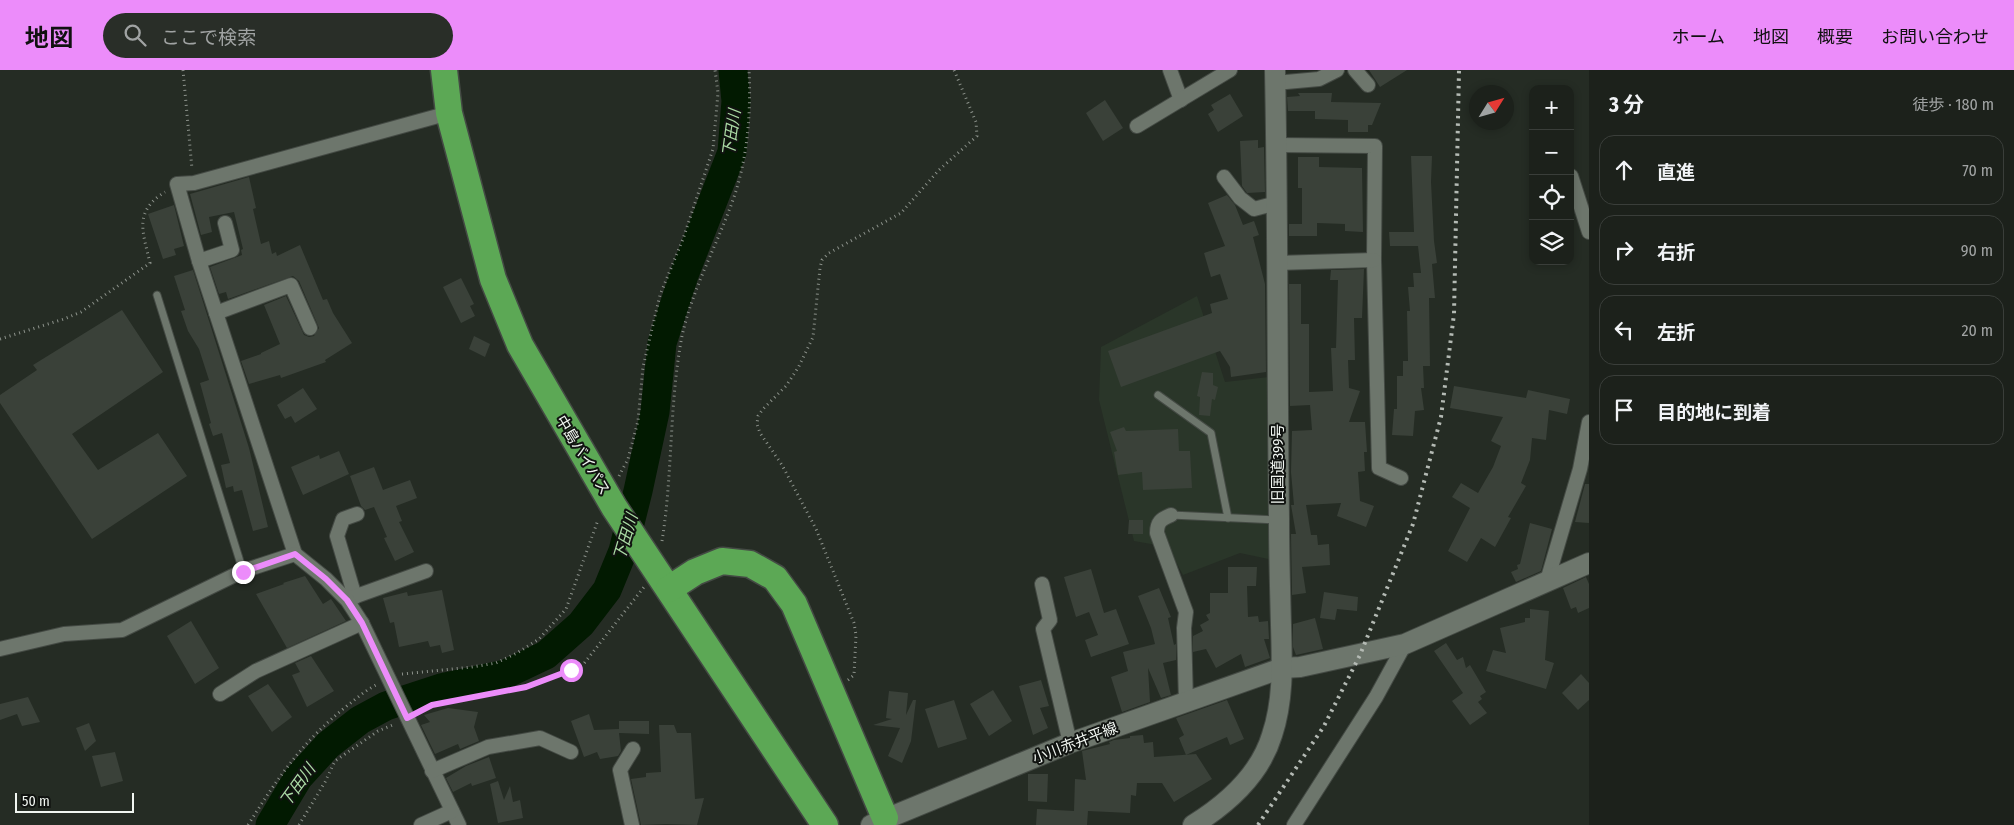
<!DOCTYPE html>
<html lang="ja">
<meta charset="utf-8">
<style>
:root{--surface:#1c211b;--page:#292e28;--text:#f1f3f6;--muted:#a0a3a3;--line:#3a3e3a;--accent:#ec8cfa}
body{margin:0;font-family:"Fira Sans Condensed","Noto Sans JP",sans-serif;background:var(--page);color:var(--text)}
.controls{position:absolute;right:15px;top:15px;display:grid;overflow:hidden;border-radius:10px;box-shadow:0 2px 8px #0003}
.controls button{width:45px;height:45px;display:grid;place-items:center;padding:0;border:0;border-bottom:1px solid var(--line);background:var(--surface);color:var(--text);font:25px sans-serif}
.compass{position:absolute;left:1469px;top:15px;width:45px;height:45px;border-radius:50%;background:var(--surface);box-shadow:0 2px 8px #0003;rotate:53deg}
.scale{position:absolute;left:15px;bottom:12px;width:119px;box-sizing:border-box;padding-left:5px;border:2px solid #f1f6f1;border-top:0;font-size:14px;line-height:18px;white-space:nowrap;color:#f1f6f1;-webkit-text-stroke:4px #101310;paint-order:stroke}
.stop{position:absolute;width:15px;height:15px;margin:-11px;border:4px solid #ec8cfa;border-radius:50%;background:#fff}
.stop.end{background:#ec8cfa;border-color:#fff;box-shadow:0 1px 5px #0008}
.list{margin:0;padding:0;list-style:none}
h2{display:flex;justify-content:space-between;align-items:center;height:65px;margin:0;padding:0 20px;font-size:21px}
h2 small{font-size:16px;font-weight:400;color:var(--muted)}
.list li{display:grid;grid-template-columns:32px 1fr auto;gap:15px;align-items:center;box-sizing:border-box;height:70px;margin:0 10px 10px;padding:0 10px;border:1px solid var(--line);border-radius:15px}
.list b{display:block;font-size:19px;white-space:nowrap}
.list em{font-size:16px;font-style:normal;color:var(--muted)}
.icon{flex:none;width:28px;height:28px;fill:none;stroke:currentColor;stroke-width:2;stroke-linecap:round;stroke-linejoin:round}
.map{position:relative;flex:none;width:1589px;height:755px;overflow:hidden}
header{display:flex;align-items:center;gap:30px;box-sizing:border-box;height:70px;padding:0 25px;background:var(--accent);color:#111}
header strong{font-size:24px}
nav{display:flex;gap:28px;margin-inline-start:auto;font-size:18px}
.search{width:350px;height:45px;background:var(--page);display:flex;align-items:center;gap:12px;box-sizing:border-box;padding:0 18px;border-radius:28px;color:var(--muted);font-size:19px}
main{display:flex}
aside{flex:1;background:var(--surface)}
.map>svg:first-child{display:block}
.built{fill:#2a3629}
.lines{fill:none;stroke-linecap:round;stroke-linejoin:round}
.river{stroke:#021a01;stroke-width:29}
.building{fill:#3a4139}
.lane-casing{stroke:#444a44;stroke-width:9}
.street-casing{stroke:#444a44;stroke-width:16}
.secondary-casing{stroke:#444a44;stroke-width:22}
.highway-casing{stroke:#444a44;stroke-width:29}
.path{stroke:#8c928b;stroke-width:3;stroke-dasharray:1 4;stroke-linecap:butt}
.lane{stroke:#6d766c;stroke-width:7}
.street{stroke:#6d766c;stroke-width:14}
.secondary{stroke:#6d766c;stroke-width:20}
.highway{stroke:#5ca855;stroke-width:26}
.rail{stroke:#b4bab4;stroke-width:4;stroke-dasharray:2.5 5;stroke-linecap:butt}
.route{stroke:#ec8cfa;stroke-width:6}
.labels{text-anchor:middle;stroke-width:4;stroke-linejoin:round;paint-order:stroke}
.street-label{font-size:15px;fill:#f1f6f1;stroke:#101310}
.water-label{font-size:16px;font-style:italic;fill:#abdba5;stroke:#101310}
</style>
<header>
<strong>地図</strong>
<div class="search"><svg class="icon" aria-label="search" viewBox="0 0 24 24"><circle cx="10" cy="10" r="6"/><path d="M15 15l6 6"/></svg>ここで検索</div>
<nav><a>ホーム</a><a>地図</a><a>概要</a><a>お問い合わせ</a></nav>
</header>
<main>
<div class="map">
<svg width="1589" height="755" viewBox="0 0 1589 755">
<rect width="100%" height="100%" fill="#252c24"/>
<polygon class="built" points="1197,226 1225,312 1269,307 1287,493 1240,483 1183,505 1168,477 1134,471 1099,330 1101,277"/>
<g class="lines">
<polyline class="river" points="270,755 298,708 328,675 360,650 386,636 441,618 506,604 546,585 581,554 607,520 623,481 638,421 655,342 662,273 684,205 732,82 736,31 733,0"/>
</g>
<g class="building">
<polygon points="1369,0 1407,0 1380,17"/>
<polygon points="1298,23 1332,23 1331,32 1381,33 1372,55 1368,55 1368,62 1348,62 1348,50 1315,49 1315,41 1288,41 1287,27 1300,26"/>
<polygon points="1230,24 1243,46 1218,62 1208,44 1214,40 1211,35"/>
<polygon points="1105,30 1123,58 1103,71 1086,43"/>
<polygon points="1258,70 1258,78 1264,77 1265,122 1247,123 1242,116 1240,71"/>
<polygon points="1411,86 1432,86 1431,112 1434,171 1437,193 1432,194 1435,228 1429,228 1430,296 1423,296 1424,318 1421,318 1424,340 1415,341 1413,366 1392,365 1394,339 1397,339 1397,306 1403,306 1403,291 1408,291 1407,241 1410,241 1408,217 1414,217 1413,203 1421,203 1418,176 1390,176 1389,162 1414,162"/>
<polygon points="1298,87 1319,87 1319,97 1362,98 1363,162 1345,161 1345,154 1317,153 1317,166 1289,166 1289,154 1302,154 1302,118 1298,118"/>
<polygon points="249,107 256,138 253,139 261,174 269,171 272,184 276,182 277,186 300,175 323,230 327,229 333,243 352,273 325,290 326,292 281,308 280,305 249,314 241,291 261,284 261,283 280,274 264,235 286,226 304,265 309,267 314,266 319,258 299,211 293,206 228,229 226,222 219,224 210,197 242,185 241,180 243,179 234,142 209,147 212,162 201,165 190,124"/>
<polygon points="1227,125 1235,135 1243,155 1254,151 1259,165 1253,167 1265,214 1266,302 1231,307 1230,297 1220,281 1121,317 1108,281 1212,243 1210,234 1228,229 1220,204 1211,207 1204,183 1225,176 1208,133"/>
<polygon points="174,135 184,176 174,179 176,185 163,189 148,144"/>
<polygon points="1364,199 1362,248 1354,248 1355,290 1348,290 1349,318 1360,321 1349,352 1365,352 1367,382 1364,382 1365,401 1358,402 1360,431 1374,436 1366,457 1337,446 1341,433 1306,435 1311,465 1317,465 1318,475 1329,474 1330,495 1302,497 1306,523 1292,525 1291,464 1296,464 1291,435 1294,435 1291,402 1292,361 1312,360 1310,335 1290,336 1289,214 1301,214 1301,254 1309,254 1309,322 1333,321 1331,278 1336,278 1338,210 1330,210 1331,200"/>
<polygon points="193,200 249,378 268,457 253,461 242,420 234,422 233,416 226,418 221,395 230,393 222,363 213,366 209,354 211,353 200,313 209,310 199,279 188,261 181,241 185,240 174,206"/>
<polygon points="461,208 474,234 470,236 475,246 461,253 443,217"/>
<polygon points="122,240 163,302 72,364 98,400 158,363 187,406 92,469 0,333 0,325 37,300 33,295"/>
<polygon points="474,266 490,274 485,287 469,279"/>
<polygon points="1202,302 1213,303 1213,315 1218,317 1215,330 1212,329 1210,346 1199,345 1200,327 1197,326"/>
<polygon points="1454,316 1526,328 1528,320 1570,329 1567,344 1549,340 1546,370 1532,368 1530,390 1521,413 1526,416 1508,447 1511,448 1495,477 1481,468 1467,492 1448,481 1470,438 1452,427 1461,413 1478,423 1493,397 1501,376 1491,371 1503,347 1450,338"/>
<polygon points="303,318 317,339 295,353 291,346 285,349 277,335"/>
<polygon points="1124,357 1126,361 1178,359 1179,381 1190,381 1192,418 1143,420 1142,402 1118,405 1114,382 1117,381 1110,362"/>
<polygon points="339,381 349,404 303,425 291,397 319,385 320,389"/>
<polygon points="374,397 383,420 410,410 417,428 396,436 402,451 399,452 414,482 395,491 384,468 387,467 374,437 365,440 361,436 350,406"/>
<polygon points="1585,414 1589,414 1589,453 1575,452"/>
<polygon points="1129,450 1143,450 1143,464 1128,464"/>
<polygon points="1530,453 1552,459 1541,501 1516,512 1511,502 1518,499 1517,495 1520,494"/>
<polygon points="1228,497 1257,497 1256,516 1247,516 1248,547 1258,546 1259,552 1268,551 1269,569 1264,569 1270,588 1245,597 1241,584 1216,598 1206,579 1193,582 1193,566 1203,561 1200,555 1209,550 1206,545 1210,543 1210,523 1228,523"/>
<polygon points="1091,499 1104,543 1116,539 1129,574 1091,587 1085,570 1098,565 1089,542 1076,547 1064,507"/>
<polygon points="305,506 323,534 331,529 346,551 287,578 256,524 284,514 283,513"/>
<polygon points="1586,507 1589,514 1589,538 1578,543 1576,537 1571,539 1563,518"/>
<polygon points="1159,518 1171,547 1168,548 1174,575 1176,574 1176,590 1163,593 1171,625 1161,628 1148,598 1150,632 1122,642 1111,607 1128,601 1123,582 1155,574 1151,558 1138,526"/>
<polygon points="442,520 454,580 442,583 440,575 430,577 428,571 399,577 394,552 390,553 383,528 407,522 408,526"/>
<polygon points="1324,522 1358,527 1357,541 1337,539 1335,550 1320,548"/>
<polygon points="1530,539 1549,541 1545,590 1554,593 1546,619 1486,601 1493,580 1506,583 1500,558 1525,552 1525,548 1530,548"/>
<polygon points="1315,548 1323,579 1296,585 1293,577 1293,554"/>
<polygon points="191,551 219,598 195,614 167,566"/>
<polygon points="1446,573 1457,590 1463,587 1466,598 1470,595 1486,622 1480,626 1482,629 1478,632 1487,643 1470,655 1452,631 1463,623 1434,581"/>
<polygon points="311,586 334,621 307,637 292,605 300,602 295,593"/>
<polygon points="1581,604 1589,613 1589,630 1578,640 1562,623"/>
<polygon points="1041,610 1049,636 1040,638 1048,658 1033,665 1019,616"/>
<polygon points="268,614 292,647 272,662 248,626"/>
<polygon points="993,620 1012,651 989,666 970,634"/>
<polygon points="889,621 908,623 906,645 913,630 916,630 911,671 902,693 888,686 900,658 873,655 892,649 886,648"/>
<polygon points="28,627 40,652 22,656 17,644 0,650 0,634"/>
<polygon points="954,630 967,669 938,678 925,639"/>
<polygon points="1227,630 1244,669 1230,675 1227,667 1186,685 1179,668 1184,665 1176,648"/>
<polygon points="448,638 478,642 474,657 479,671 460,679 458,674 435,684 421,655 430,652 424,645"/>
<polygon points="589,644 594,660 619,659 619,651 649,651 649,664 619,663 621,681 618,686 600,689 597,682 584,687 571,651"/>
<polygon points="89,653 96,671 85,681 76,658"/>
<polygon points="659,655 674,655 677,663 691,663 695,729 704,728 697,755 666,754 641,755 631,709 646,707 646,703 661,702"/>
<polygon points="1143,665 1144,673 1153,672 1154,687 1196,684 1212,709 1174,732 1162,713 1137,713 1136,726 1131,725 1130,743 1088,741 1087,755 1036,755 1037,739 1074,741 1075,709 1086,710 1082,681 1110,674 1109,672 1114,670 1130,668 1130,666"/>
<polygon points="115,682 123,711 101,717 92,686"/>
<polygon points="489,687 496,708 472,716 471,713 453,722 446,708 466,696"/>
<polygon points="1028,704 1048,704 1047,732 1028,731"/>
<polygon points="498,711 504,730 510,716 513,732 520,730 523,748 498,753 490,714"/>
</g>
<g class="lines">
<g class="lane-casing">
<g id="lane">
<polyline points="157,225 243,501"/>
<polyline points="1158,325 1211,363 1228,448"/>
<polyline points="1171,445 1278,450"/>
</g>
</g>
<g class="street-casing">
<g id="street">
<polyline points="1170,0 1181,30"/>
<polyline points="1355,0 1368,15"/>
<polyline points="1275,13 1319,9 1337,0"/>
<polyline points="1137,56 1230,0"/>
<polyline points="1276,75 1375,76 1374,190 1379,398 1401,408"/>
<polyline points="1571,106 1589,162"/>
<polyline points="1224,107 1240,128 1254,139 1277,133"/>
<polyline points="199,191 232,180 225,153"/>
<polyline points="1277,193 1374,190"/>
<polyline points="216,243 291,215 310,258"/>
<path d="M1171,445C1161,449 1157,452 1157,463L1186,542L1184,558L1186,632"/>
<polyline points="295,484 199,191 177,114 194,113 449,43"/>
<polyline points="1547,511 1580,399 1589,352"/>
<polyline points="1042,514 1050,550 1043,559 1070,673"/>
<polyline points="355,527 337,466 343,449 357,444"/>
<polyline points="348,529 426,501"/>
<polyline points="0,579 64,564 122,560 243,501 295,484 326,509 347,530 362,553 459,755"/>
<polyline points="220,624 256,601 362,553"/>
<polyline points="432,701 488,677 540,668 571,682"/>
<polyline points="421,755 452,741"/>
<polyline points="632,755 620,700 633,679"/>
<polyline points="1294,755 1376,627 1405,574"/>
</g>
</g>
<g class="secondary-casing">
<g id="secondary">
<polyline points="871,755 1070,673 1282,598 1300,597 1405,574 1589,493"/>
<path d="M1193,755C1227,734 1260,705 1272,665C1284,629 1282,592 1281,555C1280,519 1279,484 1279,448C1277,299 1278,149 1275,0"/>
</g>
</g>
<g class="highway-casing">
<g id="highway">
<polyline points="444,0 449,43 493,209 520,275 614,437 825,755"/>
<polyline points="669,519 695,502 722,491 750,494 775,508 794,534 885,748"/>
</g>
</g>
<g class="path">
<polyline points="183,0 192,99"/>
<path d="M0,269L64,249L81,242L150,193C143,162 133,142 165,122"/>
<polyline points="619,406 628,389 638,351 643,297 660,225 683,169 713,79 718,23 715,0"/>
<path d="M662,471C673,403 669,334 682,266C693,216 719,172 735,124C748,84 751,41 749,0"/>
<polyline points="402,604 472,597 496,593 517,583 539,569 566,539 598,450"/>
<polyline points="848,610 854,605 856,565 854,553 816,459 782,395 760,363 757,354 758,346 763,339 786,316 798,298 813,267 820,198 822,190 829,183 901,143 939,100 977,66 976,52 954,0"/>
<polyline points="418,642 432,635 525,617 582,596 644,517"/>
<path d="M248,755C279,706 302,672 348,635C357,628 366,620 376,615"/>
<polyline points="299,755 325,712 335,691 378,661 395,654"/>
</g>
<use href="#lane" class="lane"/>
<use href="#street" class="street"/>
<use href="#secondary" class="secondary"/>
<use href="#highway" class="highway"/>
<polyline class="rail" points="1258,755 1324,656 1360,585 1413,454 1441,347 1454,244 1459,0"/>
</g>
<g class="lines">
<polyline class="route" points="243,502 295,484 326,509 347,530 362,553 407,648 432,635 526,617 571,600"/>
</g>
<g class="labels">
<g class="street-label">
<text transform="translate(583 385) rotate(59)" y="5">中島バイパス</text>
<text transform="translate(1278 394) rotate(-90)" y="5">旧国道399号</text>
<text transform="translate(1075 673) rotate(-21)" y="5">小川赤井平線</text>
</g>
<g class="water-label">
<text transform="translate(731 63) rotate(-82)" y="6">下田川</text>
<text transform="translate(625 467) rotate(-73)" y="6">下田川</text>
<text transform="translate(297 715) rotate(-54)" y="6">下田川</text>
</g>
</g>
</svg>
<div class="controls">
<button>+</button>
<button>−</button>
<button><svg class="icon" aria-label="locate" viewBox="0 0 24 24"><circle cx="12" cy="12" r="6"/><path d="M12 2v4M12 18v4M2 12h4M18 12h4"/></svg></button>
<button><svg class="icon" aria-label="layers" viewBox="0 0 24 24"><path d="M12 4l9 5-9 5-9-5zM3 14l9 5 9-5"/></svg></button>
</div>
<svg class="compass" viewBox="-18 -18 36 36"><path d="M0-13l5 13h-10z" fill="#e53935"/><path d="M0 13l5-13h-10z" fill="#a0a3a3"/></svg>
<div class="scale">50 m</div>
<div class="stop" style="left:571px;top:600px"></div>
<div class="stop end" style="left:243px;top:502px"></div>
</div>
<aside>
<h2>3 分<small>徒歩 · 180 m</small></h2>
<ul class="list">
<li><svg class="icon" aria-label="ahead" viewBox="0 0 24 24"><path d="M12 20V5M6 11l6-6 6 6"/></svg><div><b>直進</b></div><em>70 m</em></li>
<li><svg class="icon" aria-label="right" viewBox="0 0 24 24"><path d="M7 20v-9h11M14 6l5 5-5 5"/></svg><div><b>右折</b></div><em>90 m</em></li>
<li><svg class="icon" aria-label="left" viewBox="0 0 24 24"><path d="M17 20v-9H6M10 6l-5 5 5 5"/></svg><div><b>左折</b></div><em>20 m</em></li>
<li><svg class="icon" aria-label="arrive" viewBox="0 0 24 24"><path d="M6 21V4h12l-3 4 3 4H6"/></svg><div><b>目的地に到着</b></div></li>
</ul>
</aside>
</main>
